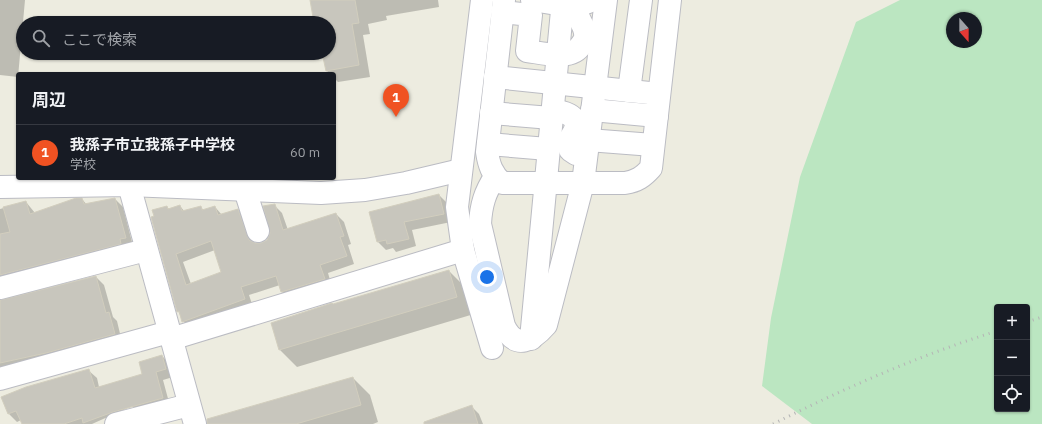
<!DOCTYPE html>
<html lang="ja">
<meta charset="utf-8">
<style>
:root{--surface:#171b24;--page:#20242c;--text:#f1f3f6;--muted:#9ea1a6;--line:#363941;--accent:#f05222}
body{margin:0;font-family:"IBM Plex Sans","Noto Sans JP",sans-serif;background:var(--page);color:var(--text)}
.controls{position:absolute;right:12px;bottom:12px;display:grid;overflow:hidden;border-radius:4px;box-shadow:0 1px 3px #0004}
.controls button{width:36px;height:36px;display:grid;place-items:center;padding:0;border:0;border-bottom:1px solid var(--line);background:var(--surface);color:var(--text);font:20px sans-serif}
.compass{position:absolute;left:946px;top:12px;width:36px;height:36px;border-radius:50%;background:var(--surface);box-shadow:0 1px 3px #0004;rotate:159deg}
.you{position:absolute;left:487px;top:277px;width:14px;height:14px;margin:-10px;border:3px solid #fff;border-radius:50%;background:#1a73e8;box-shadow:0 0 0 6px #1a73e833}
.badge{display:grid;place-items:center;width:26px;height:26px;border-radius:50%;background:var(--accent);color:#fff;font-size:13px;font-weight:700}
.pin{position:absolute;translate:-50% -33px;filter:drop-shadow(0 1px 2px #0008)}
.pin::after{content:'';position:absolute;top:21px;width:14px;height:12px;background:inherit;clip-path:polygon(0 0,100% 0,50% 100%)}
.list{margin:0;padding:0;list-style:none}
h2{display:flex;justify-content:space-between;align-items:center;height:52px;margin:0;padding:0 16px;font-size:17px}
h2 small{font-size:13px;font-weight:400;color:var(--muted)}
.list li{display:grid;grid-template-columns:26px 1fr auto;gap:12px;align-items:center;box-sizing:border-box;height:56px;padding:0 16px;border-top:1px solid var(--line)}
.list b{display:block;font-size:15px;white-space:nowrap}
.list p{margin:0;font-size:13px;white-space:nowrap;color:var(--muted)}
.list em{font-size:13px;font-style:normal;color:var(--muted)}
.icon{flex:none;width:22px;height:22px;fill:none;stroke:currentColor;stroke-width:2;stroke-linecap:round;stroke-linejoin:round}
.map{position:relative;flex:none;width:1042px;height:424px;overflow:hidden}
.search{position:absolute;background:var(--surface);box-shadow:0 1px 3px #0004;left:16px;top:16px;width:320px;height:44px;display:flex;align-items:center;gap:10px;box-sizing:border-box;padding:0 14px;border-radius:22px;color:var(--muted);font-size:15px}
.panel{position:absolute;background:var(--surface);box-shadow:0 1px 3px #0004;left:16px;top:72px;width:320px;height:108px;border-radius:4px}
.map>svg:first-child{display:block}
.green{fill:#bbe6c1;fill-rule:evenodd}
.shadow{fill:#0003;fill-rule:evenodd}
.building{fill:#c8c6bd;stroke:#d2cebe;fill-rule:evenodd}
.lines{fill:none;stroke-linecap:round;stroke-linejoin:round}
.minor-casing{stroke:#bbbcc3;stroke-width:24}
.minor{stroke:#fff;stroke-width:22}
.rail{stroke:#b4b4b5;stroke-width:3;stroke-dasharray:1 5;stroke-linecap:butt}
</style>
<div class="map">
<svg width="1042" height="424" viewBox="0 0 1042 424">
<rect width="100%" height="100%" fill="#edece0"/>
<path class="green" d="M900,0H1042V424H812L762,386L771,318L800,177L856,22ZM952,18H976V42H952ZM997,307H1027V409H997Z"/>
<g class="shadow">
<polygon points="0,0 25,0 18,77 0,75"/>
<polygon points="311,0 438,0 439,7 386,16 387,20 368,24 370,34 363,35 370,77 338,82 334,78 334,74 330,74 327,71 323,53 329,53 329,23 315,23"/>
<polygon points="439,195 447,203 451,222 412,230 416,246 396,252 393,248 386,250 378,242"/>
<polygon points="82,199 87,205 115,199 123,207 133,246 0,287 0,209 26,202 35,213"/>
<path d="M274,205L282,213L288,230L336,214L344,222L351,244L348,245L354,264L328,273L332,287L290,300L282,292L280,285L249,295L253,307L191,329L183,321L178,311L167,207L169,209L180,206L185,212L201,207L204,211L215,207L222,215L238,210L246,218L254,243L262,244L268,240L271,233ZM215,250L223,273L191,284L183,262Z"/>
<polygon points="449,271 466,288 474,314 297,367 280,350 333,305"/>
<polygon points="96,277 104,285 113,317 117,321 122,342 0,373 0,301"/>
<polygon points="162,356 170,364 173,377 163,380 170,406 141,415 132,406 92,424 23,424 21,420 17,422 9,414 2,397 88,370 97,378 99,387 143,375"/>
<polygon points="353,378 370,395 378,422 373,424 232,424"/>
<polygon points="471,406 479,414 483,424 431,424"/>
</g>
<g class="building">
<polygon points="310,0 355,0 359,23 352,24 359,65 326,71 322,53 329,53 329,23 314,23"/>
<polygon points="439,194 444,214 404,222 409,239 387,244 386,240 377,242 369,212"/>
<polygon points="76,198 82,198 84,204 115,198 126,238 120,239 121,244 0,275 0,234 10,232 3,207 26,201 30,214"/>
<path d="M275,204L283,230L336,213L344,236L340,237L347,256L320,265L325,279L281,292L276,276L241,287L245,299L182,322L179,311L177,312L151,217L154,216L152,210L167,206L168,209L180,205L182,211L201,206L202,210L215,206L218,215L238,209L249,240L255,243H261L267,240L270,233L263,206ZM211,241L221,272L186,285L176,254Z"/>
<polygon points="449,270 457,297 279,350 271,323 332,303 333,304"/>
<polygon points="96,276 106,313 109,312 115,334 46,353 0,363 0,300"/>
<polygon points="162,355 166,369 156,372 163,398 113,412 83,423 82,418 64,424 22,424 16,411 8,414 1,397 26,387 89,369 95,388 142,374 139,362"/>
<polygon points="353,377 361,405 296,424 207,424 207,419"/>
<polygon points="472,405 478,424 424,424 424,422"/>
</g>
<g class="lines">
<g class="minor-casing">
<g id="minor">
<polyline points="482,0 457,207 463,250 492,348"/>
<path d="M504,0L487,152C489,165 492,174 502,183H625C637,181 643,177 651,168L670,0"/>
<polyline points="532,0 563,5"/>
<path d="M502,12L531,15L527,51C543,53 572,61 581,45C584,41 586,38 585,33C584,24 577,19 577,10L583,4L594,0"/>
<polyline points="495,77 659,94"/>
<polyline points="629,91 641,0"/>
<polyline points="592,110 657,116"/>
<path d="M552,111C562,111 580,115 575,129C574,134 569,138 568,143L570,150L576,154L586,155"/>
<polyline points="491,113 551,118"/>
<polyline points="588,140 653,145"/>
<polyline points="488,144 548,149"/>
<path d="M495,177C485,192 481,205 480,224L504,326C516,351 533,340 546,325L583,183L606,0"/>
<polyline points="129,185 195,424"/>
<polyline points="0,187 129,185 321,193 365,190 406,183 461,170"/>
<polyline points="245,190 258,231"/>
<polyline points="0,288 146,250"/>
<polyline points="171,339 463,250"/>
<polyline points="531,339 563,0"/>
<polyline points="0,379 169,332"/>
<polyline points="116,424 189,405"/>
</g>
</g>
<use href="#minor" class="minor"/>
<g class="rail">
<polyline points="1027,322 1042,317"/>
<path d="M773,424C845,388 920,355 997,331"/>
</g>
</g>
</svg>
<div class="controls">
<button>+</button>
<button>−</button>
<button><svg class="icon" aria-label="locate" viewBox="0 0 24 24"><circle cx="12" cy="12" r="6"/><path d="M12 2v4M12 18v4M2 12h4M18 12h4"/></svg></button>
</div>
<svg class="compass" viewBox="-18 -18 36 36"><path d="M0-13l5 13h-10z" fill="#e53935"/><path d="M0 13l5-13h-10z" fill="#9ea1a6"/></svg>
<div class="you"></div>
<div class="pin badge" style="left:396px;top:117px">1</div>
<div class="search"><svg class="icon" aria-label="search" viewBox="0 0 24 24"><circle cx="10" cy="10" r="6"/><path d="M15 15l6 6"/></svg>ここで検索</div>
<section class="panel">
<h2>周辺<small></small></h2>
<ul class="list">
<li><span class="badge">1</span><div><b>我孫子市立我孫子中学校</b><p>学校</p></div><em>60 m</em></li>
</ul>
</section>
</div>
